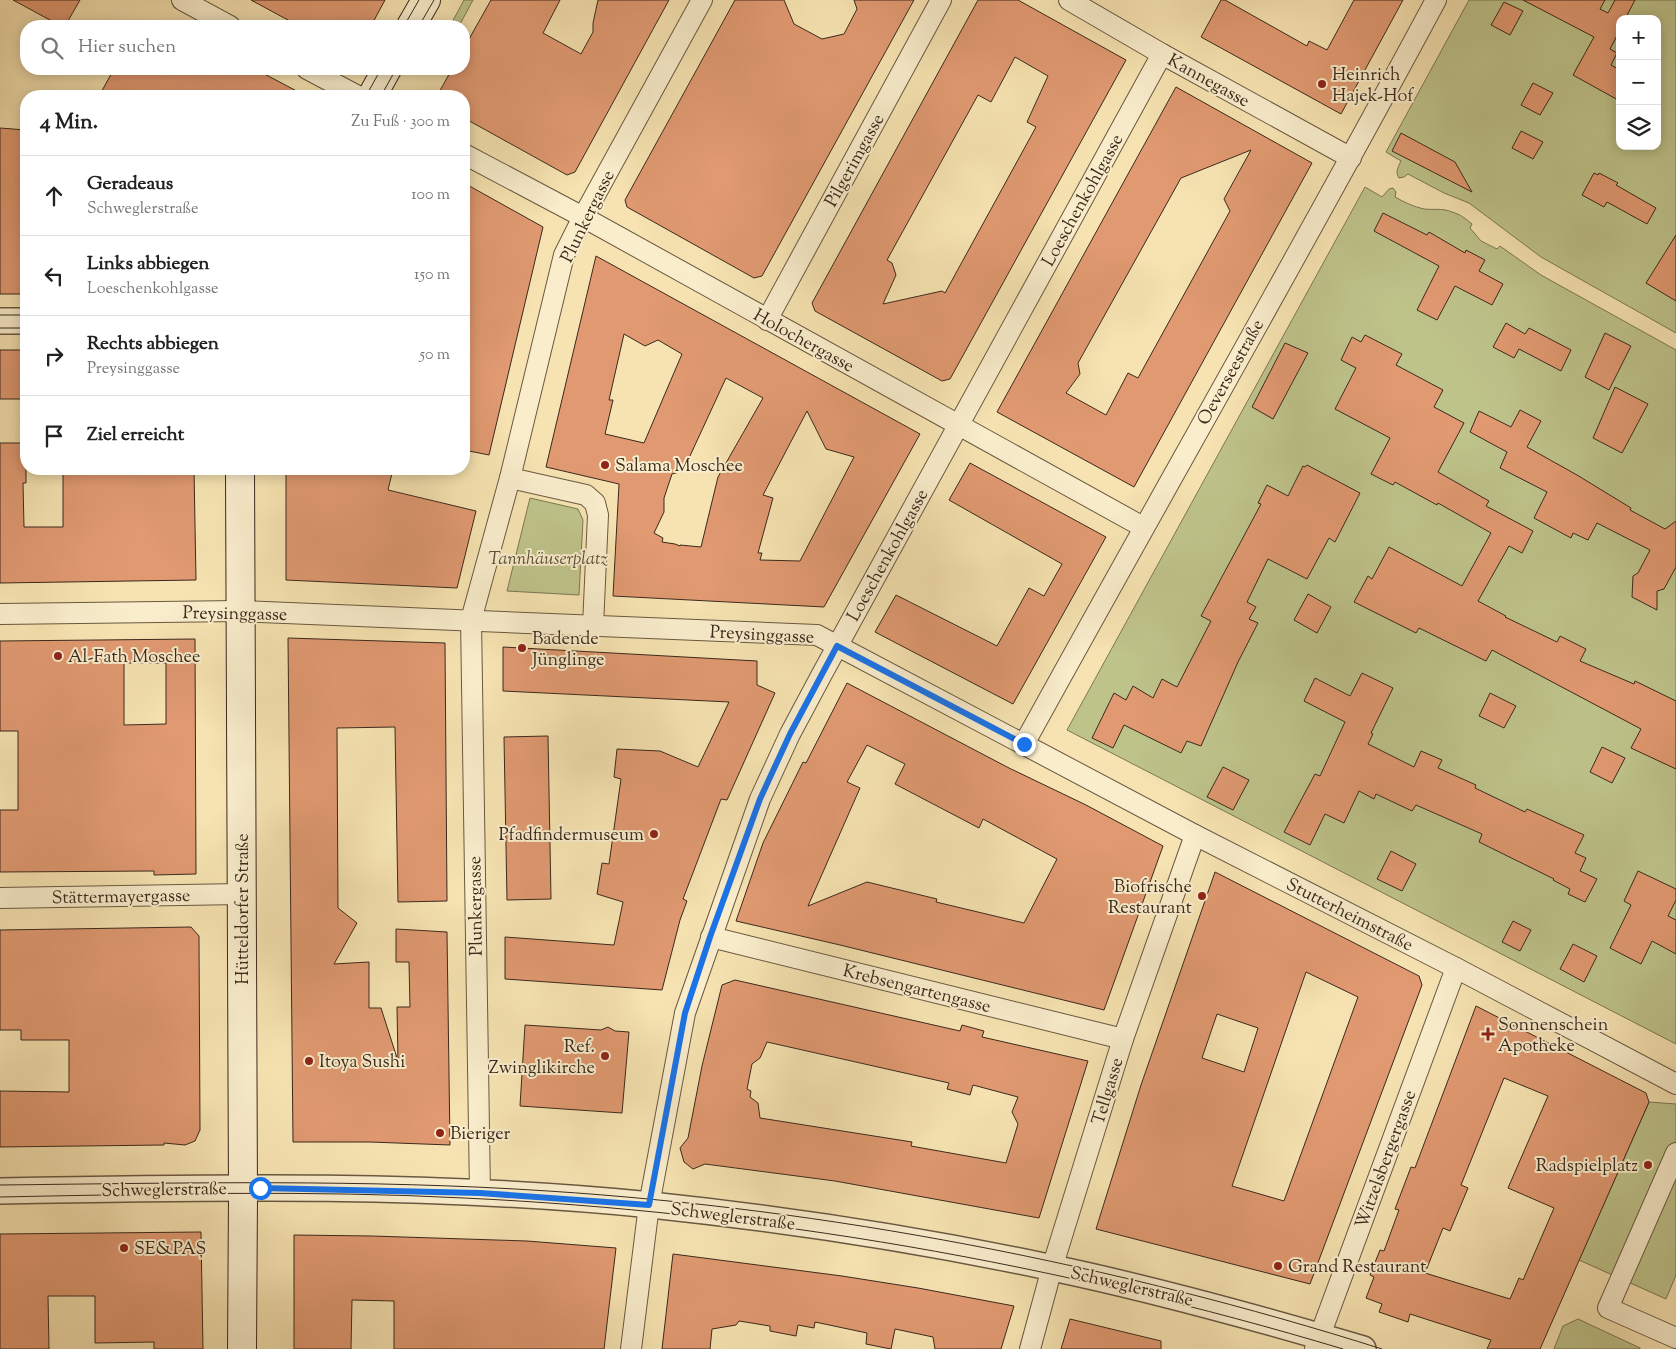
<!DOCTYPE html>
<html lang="de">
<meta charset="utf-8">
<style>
:root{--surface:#fff;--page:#f2f2f2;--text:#222;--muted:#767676;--line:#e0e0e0}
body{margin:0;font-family:"Sorts Mill Goudy",serif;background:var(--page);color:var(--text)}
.controls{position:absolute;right:15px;top:15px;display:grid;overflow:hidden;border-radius:10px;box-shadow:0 2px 12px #0003}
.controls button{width:45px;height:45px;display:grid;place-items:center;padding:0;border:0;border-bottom:1px solid var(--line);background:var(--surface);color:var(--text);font:25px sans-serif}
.stop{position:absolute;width:15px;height:15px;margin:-11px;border:4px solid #1a73e8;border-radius:50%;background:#fff}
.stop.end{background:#1a73e8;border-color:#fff;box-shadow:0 1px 5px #0008}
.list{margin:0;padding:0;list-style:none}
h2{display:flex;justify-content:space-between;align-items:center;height:65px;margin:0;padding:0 20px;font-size:21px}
h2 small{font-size:16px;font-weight:400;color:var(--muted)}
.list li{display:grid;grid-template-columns:32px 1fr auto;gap:15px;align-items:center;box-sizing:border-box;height:80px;padding:0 20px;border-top:1px solid var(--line)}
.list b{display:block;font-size:19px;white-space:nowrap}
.list p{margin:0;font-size:16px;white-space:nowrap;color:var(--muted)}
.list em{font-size:16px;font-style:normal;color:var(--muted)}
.icon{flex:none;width:28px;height:28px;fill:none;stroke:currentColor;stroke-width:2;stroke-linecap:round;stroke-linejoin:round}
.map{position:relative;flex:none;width:1676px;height:1349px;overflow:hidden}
.search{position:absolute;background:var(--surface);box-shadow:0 2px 12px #0003;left:20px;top:20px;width:450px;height:55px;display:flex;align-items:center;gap:12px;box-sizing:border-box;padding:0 18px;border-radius:20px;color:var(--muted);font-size:19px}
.panel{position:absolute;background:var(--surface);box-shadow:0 2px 12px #0003;left:20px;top:90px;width:450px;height:385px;border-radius:20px}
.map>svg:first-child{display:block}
.green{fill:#bec38a;stroke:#7c7653;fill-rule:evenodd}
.building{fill:#e09971;stroke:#3b291c;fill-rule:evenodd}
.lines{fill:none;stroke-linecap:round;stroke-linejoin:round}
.minor-casing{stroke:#6a5841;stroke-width:22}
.tertiary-casing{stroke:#6a5841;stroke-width:28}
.secondary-casing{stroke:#3b291c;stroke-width:30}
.minor{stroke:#f9edcc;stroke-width:20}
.tertiary{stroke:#f9edcc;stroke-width:25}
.secondary{stroke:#f9edcc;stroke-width:28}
.tram{stroke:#3b291c;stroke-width:1}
.route{stroke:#1a73e8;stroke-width:6}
.poi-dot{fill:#8f2418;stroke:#f9edcc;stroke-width:2}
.labels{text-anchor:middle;stroke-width:4;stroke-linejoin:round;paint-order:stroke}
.poi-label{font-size:18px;fill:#3b291c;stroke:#f9edcc;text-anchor:start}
.street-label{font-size:18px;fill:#3b291c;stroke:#f9edcc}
.park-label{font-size:18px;font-style:italic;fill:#5c5038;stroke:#f9edcc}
</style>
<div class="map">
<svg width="1676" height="1349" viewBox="0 0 1676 1349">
<rect width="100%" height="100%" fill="#f6e3b1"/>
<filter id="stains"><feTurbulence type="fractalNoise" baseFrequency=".004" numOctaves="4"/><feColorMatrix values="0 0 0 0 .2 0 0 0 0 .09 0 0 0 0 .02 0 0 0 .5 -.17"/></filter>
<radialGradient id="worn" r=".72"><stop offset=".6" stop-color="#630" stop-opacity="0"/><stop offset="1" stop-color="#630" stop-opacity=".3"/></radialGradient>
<g class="green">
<polygon points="464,0 473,0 459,26 450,26"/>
<path d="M1469,0H1676V333L1541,257L1469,203L1444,193L1408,174L1404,177L1399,178C1395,172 1398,167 1401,161L1386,152ZM1620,19H1657V146H1620Z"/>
<path d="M1365,187L1382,197L1389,189L1393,188L1396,192L1395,197C1404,202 1414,207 1424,209C1434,210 1443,208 1452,212C1460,214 1466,219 1472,224L1470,228L1481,241L1497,249L1500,246L1541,275L1676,350V1044L1067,730Z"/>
<polygon points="530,498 578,509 583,520 579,595 507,591"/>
<polygon points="1649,1102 1676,1104 1676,1275 1666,1299 1579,1260"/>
<polygon points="1578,1319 1640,1348 1640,1349 1554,1349 1563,1326"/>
</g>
<g class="building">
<polygon points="13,0 80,0 65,26 61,26"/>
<polygon points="251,0 385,0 371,26 299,26"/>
<polygon points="491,0 560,0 543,33 581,54 593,32 593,23 598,0 669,0 575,172 567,175 464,118 464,96 437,96 452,69 464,69 464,48"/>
<polygon points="735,0 784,0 794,24 822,39 844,34 857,9 854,0 914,0 762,276 754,278 627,207 625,200"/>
<path d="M978,0H1018L1126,60L950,379L942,381L815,311L812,303ZM1015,57L1048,76L1027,122L1036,127L945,293L942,291L883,304L896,275L892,263L887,260L978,95L991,102Z"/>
<polygon points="1221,0 1225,0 1307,46 1309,41 1327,50 1354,0 1403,0 1341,114 1201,37"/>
<polygon points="1523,0 1605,0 1600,9 1608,13 1615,0 1635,0 1625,19 1620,19 1620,30 1610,49 1617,53 1611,65 1620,70 1620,97 1618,100 1573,75 1594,37"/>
<polygon points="1504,2 1523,11 1510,35 1491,25"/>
<polygon points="114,69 255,69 306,96 99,96"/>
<polygon points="1533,83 1553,93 1540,115 1521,105"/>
<path d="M1176,87L1312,163L1134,487L997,412ZM1251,150L1224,199L1230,211L1138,378L1128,373L1106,415L1066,393L1080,374L1078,363L1181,178Z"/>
<polygon points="0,128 26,130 26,294 0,294"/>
<polygon points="1521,131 1543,142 1533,159 1512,148"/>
<polygon points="1401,133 1455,162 1472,192 1392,151"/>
<polygon points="1594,173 1598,175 1599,173 1618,183 1616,185 1656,208 1647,224 1607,202 1604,207 1582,195"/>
<polygon points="464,183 543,227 489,455 464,450"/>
<polygon points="1383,213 1427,235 1429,232 1465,253 1466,250 1485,260 1479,271 1503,284 1492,305 1455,286 1437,320 1417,310 1439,266 1374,231"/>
<polygon points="1676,235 1676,301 1646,283"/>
<path d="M596,256L920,434L824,607L613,596L619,484L546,467ZM624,334L645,346L658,340L682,354L644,443L605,434L613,400H609ZM726,378L763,398L718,477L701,547L680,545V546L675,544L662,542L663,538L654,533L664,512V498L672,474L683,471ZM807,411L826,449L854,457L800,561L760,560L762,553H758L773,498L763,495Z"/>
<polygon points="1506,323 1525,334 1529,328 1571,350 1561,371 1519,349 1514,358 1493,347"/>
<polygon points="1605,333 1631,346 1609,390 1585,377"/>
<polygon points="1365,335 1402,354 1396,365 1443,390 1434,407 1464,423 1438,472 1489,501 1486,506 1533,531 1522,553 1509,546 1478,601 1506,616 1505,617 1557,642 1560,636 1586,649 1580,661 1634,684 1635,681 1676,701 1676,769 1631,748 1641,729 1492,650 1486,661 1419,628 1416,633 1354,602 1368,576 1372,579 1389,547 1462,586 1491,533 1438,503 1437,505 1395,482 1393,485 1371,474 1390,438 1335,409 1356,368 1341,360 1352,337 1361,342"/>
<polygon points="1285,343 1308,353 1273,419 1252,407"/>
<rect x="0" y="350" width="26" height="49"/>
<polygon points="1615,387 1648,404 1622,453 1593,438"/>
<polygon points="1520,410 1541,421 1527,447 1577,475 1631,508 1630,510 1665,529 1676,521 1676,567 1664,589 1657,591 1657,610 1632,597 1633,576 1638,573 1650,550 1597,523 1588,540 1573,533 1571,538 1534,518 1547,492 1500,468 1507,452 1470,432 1479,411 1511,427"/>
<polygon points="0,443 26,443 26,483 23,483 24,527 63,527 63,469 194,469 196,580 0,583"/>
<polygon points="970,463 1106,537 1013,704 875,632 896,595 997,646 1029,588 1044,596 1062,564 949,500"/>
<polygon points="1307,465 1360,493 1335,542 1329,538 1307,579 1268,559 1247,602 1256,607 1249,619 1258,623 1238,662 1201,746 1187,741 1181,753 1124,725 1113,748 1092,738 1114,693 1126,700 1133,686 1153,698 1162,679 1177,687 1211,621 1201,616 1261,504 1258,503 1267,485 1288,496 1303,466 1305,467"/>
<polygon points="286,469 393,469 388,490 476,511 457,588 286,580"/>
<polygon points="1308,594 1331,607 1317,633 1294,620"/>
<polygon points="288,638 445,643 447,901 398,902 395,727 337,728 338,908 357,923 334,964 369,962 369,1008 381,1008 398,1061 397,1007 410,1007 409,962 396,962 396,929 447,932 450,1145 370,1142 293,1142"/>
<path d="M195,639L196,874L154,875V871L0,872V810H18V731H0V641ZM124,663H166V724L124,725Z"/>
<polygon points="503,647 757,661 757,685 775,693 727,800 721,799 683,899 687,901 680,920 662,990 505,979 505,937 614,945 623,902 597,894 602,863 609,864 621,779 614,777 617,749 660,751 698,767 729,702 503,691"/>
<polygon points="1362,673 1393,688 1371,733 1373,734 1368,744 1414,767 1421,751 1442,760 1438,768 1476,785 1475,788 1525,812 1527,809 1584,835 1575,853 1586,858 1580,871 1597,879 1585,902 1568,894 1570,889 1553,880 1554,879 1479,842 1482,834 1416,805 1412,811 1376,794 1374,799 1359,791 1344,823 1325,814 1310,845 1284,832 1315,774 1320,776 1345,722 1304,701 1315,678 1350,696"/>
<path d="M847,683L1009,768L1086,805L1163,846L1104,1010L840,945L736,921L763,843L803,762L806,763ZM867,745L905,764L895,784L979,828L983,819L1057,859L1024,923L936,902L937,899L867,882L808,906L860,788L847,782Z"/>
<polygon points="1490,693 1516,706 1504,728 1479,716"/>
<polygon points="548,736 551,899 507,900 504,737"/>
<polygon points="1602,747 1625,758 1612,783 1590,772"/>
<polygon points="1223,767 1249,780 1233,810 1207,797"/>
<polygon points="1391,851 1416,864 1402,891 1377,879"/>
<polygon points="1638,871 1676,889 1676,900 1668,916 1676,920 1676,954 1652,941 1641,964 1610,948 1631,905 1624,901"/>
<path d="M1215,872L1419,976L1422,985L1310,1284L1096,1229L1141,1085ZM1306,972L1358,997L1284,1201L1232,1186ZM1217,1014L1258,1028L1244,1072L1202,1058Z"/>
<polygon points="1513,921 1531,930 1520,951 1502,942"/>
<polygon points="191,927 199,936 200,1130 195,1141 185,1145 164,1143 164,1145 0,1147 0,1091 69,1092 69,1040 21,1040 21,1030 0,1030 0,930"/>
<polygon points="1573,944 1597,956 1584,982 1560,969"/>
<path d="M735,980L960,1031L962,1025L984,1031L982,1037L1088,1061L1039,1218L835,1181L705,1164L693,1169L684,1162L680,1148L688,1138L702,1066L722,985ZM767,1042L949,1083L947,1089L970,1095L973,1085L1018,1097L1012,1112L1018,1124L1006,1163L911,1146L912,1142L760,1118L758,1103L750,1097L751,1091L747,1089L752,1064L760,1058Z"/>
<path d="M1476,1006L1646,1093L1649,1102L1540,1349H1487L1491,1340L1410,1314L1408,1322L1379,1312L1382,1304L1366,1298L1374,1277L1370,1275L1380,1250L1384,1251L1399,1210L1395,1209L1411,1167L1415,1168ZM1504,1078L1548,1096L1508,1188L1554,1208L1523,1280L1519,1278L1510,1299L1425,1273L1443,1228L1450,1231L1468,1188L1461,1185Z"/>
<polygon points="525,1025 601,1030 608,1027 615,1031 629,1032 622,1113 520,1106"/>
<polygon points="201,1232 203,1349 154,1349 154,1342 95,1343 95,1296 48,1296 49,1349 0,1349 0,1234"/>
<polygon points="294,1235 372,1236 527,1241 616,1248 604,1349 394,1349 394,1301 352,1300 351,1349 294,1349"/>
<polygon points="673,1254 842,1276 918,1288 1014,1306 1001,1349 935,1349 933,1337 895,1329 891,1349 866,1344 867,1333 815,1322 814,1328 798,1325 796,1336 770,1331 770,1326 739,1321 736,1325 712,1329 710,1349 662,1349"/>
<polygon points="1070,1319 1161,1341 1161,1349 1061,1349"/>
</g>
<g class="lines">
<g class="minor-casing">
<g id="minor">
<polyline points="182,0 230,26"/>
<polyline points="1069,0 1162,54 1351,158"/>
<polyline points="307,69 358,96"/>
<polyline points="464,154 583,217 1143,527"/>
<polyline points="767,320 941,0"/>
<polyline points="510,478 586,495 595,503 598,515 593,626"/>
<polyline points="0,614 239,611 817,635 1195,835 1456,968 1676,1084"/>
<path d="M1024,744C1161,495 1302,250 1436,0"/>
<polyline points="0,898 242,894"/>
<polyline points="711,937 1123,1039"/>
<polyline points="1676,1153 1608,1308 1676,1338"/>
<polyline points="480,1193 471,620 510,478 564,255 583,217 702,0"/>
<polyline points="631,1349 649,1205 685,1013 760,799 790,734 822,674 1162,54"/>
<polyline points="1030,1349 1052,1268 1123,1039 1195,835"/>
<polyline points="1315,1349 1456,968"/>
</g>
</g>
<g class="tertiary-casing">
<g id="tertiary">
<polyline points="0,321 26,321"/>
<path d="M0,1191C217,1187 435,1183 651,1205C784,1219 917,1239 1048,1267C1154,1289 1258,1318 1363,1349"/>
</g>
</g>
<g class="secondary-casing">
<g id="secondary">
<polyline points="411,26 426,0"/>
<polyline points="372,96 387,69"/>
<polyline points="240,469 243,1195 242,1349"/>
</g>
</g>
<use href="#minor" class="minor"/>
<use href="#tertiary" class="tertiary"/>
<use href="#secondary" class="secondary"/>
<g class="tram">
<polyline points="404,26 419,0"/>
<polyline points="419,26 434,0"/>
<polyline points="366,96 381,69"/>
<polyline points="381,96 396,69"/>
<polyline points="0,315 26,315"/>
<polyline points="0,328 26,328"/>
<path d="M0,1185C183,1183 366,1179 548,1191C828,1209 1114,1264 1382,1349"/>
<path d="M0,1197C154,1194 310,1190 464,1198C762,1212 1057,1263 1343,1349"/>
</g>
</g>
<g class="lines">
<polyline class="route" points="260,1188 480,1193 649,1205 685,1013 710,937 760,799 790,734 837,646 1024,744"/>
</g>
<g class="poi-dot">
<circle cx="1322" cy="84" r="5"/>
<circle cx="605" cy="465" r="5"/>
<circle cx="522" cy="648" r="5"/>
<circle cx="58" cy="656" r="5"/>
<circle cx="654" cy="834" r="5"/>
<circle cx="1202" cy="896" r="5"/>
<path d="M1485.5 1026.5h5v5h5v5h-5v5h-5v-5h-5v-5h5z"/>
<circle cx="605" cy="1056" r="5"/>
<circle cx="309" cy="1061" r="5"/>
<circle cx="440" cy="1133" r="5"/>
<circle cx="1648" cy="1165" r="5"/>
<circle cx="124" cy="1248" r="5"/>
<circle cx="1278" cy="1266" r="5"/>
</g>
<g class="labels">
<g class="poi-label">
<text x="1332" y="80">Heinrich<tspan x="1332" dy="21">Hajek-Hof</tspan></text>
<text x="615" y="471">Salama Moschee</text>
<text x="532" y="644">Badende<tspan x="532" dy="21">Jünglinge</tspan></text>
<text x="68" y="662">Al-Fath Moschee</text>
<text x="644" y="840" text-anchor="end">Pfadfindermuseum</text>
<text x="1192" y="892" text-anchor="end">Biofrische<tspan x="1192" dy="21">Restaurant</tspan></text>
<text x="1498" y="1030">Sonnenschein<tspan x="1498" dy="21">Apotheke</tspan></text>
<text x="595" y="1052" text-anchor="end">Ref.<tspan x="595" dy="21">Zwinglikirche</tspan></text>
<text x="319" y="1067">Itoya Sushi</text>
<text x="450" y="1139">Bieriger</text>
<text x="1638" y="1171" text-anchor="end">Radspielplatz</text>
<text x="134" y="1254">SE&amp;PAŞ</text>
<text x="1288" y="1272">Grand Restaurant</text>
</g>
<g class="street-label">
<text transform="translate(1209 80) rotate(29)" y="6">Kannegasse</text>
<text transform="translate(854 160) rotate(-61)" y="6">Pilgerimgasse</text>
<text transform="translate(1082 200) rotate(-61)" y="6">Loeschenkohlgasse</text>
<text transform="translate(587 216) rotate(-64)" y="6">Plunkergasse</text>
<text transform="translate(804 340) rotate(29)" y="6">Holochergasse</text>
<text transform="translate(1230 372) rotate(-61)" y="6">Oeverseestraße</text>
<text transform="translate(887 555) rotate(-61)" y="6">Loeschenkohlgasse</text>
<text transform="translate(235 613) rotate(1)" y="6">Preysinggasse</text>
<text transform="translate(762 634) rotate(3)" y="6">Preysinggasse</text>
<text transform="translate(121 896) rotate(-1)" y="6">Stättermayergasse</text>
<text transform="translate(475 906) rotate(-91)" y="6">Plunkergasse</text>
<text transform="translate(242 909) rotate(-90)" y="6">Hütteldorfer Straße</text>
<text transform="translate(1350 914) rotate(27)" y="6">Stutterheimstraße</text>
<text transform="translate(917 988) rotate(14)" y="6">Krebsengartengasse</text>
<text transform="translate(1107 1091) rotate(-73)" y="6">Tellgasse</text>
<text transform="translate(1385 1159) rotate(-70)" y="6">Witzelsbergergasse</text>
<text transform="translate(164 1189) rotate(-1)" y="6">Schweglerstraße</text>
<text transform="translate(733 1216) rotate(7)" y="6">Schweglerstraße</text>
<text transform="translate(1132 1286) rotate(13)" y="6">Schweglerstraße</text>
</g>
<g class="park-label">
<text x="548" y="564">Tannhäuserplatz</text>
</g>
</g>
<rect width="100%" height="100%" filter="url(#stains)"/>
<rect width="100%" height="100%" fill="url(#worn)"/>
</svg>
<div class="controls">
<button>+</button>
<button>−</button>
<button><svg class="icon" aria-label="layers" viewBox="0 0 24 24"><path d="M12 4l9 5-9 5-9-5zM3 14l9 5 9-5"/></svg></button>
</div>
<div class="stop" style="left:260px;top:1188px"></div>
<div class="stop end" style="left:1024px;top:744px"></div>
<div class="search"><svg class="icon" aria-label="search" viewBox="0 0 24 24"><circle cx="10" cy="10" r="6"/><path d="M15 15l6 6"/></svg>Hier suchen</div>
<section class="panel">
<h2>4 Min.<small>Zu Fuß · 300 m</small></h2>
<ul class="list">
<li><svg class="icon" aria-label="ahead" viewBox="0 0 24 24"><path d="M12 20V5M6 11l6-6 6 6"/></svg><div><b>Geradeaus</b><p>Schweglerstraße</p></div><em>100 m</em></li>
<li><svg class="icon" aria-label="left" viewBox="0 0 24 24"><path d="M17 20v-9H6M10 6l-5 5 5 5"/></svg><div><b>Links abbiegen</b><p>Loeschenkohlgasse</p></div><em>150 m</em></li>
<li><svg class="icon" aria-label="right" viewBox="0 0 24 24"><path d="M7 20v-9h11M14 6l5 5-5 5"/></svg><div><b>Rechts abbiegen</b><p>Preysinggasse</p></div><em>50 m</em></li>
<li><svg class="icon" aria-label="arrive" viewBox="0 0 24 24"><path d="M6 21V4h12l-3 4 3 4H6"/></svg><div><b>Ziel erreicht</b></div></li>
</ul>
</section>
</div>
